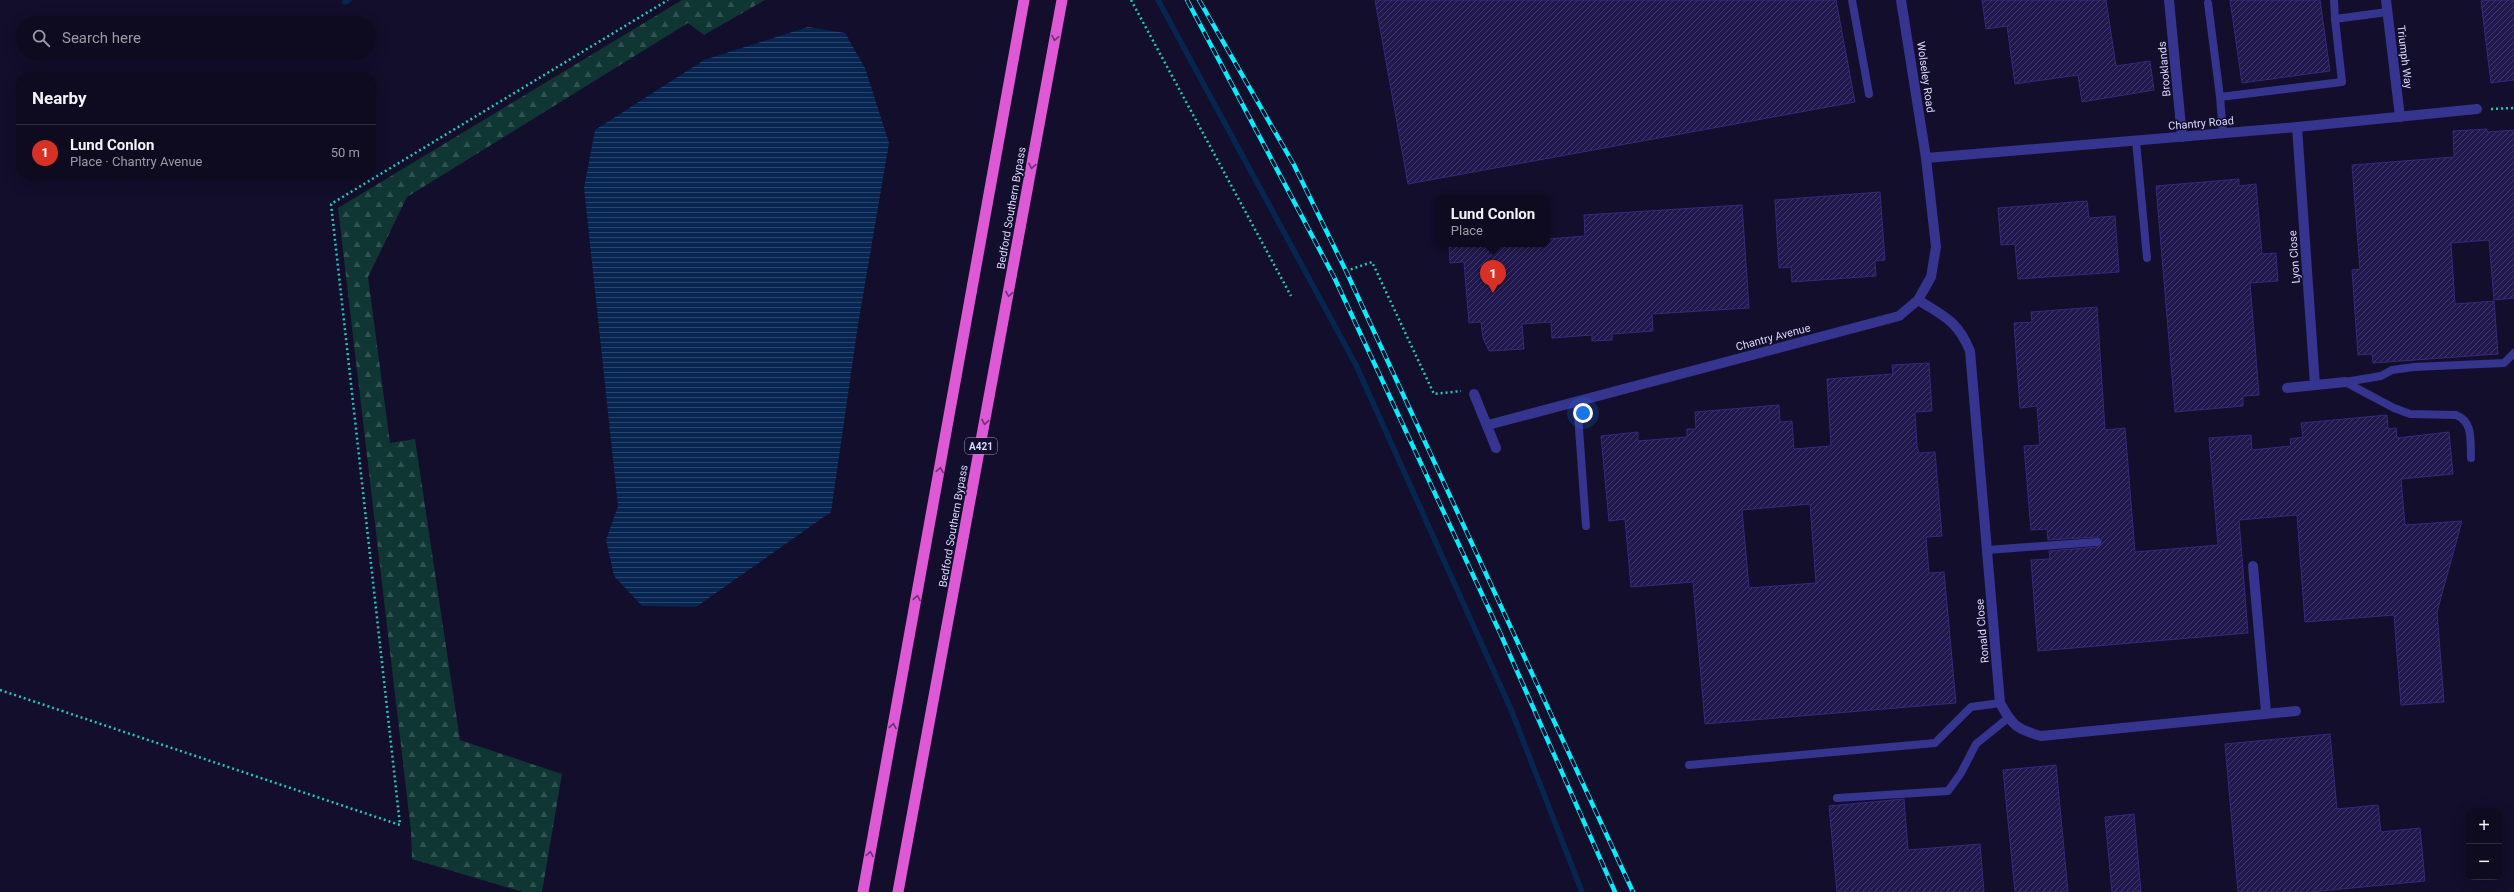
<!DOCTYPE html>
<meta charset="utf-8">
<style>
:root{--surface:#0e0a20;--page:#1c182d;--text:#f1f3f6;--muted:#9b9aa5;--line:#2e2b3e;--accent:#d93025}
body{margin:0;font-family:Roboto,sans-serif;background:var(--page);color:var(--text)}
.controls{position:absolute;right:12px;bottom:12px;display:grid;overflow:hidden;border-radius:8px;box-shadow:0 4px 16px #0002}
.controls button{width:36px;height:36px;display:grid;place-items:center;padding:0;border:0;border-bottom:1px solid var(--line);background:var(--surface);color:var(--text);font:20px sans-serif}
.you{position:absolute;left:1583px;top:413px;width:14px;height:14px;margin:-10px;border:3px solid #fff;border-radius:50%;background:#1a73e8;box-shadow:0 0 0 6px #1a73e833}
.badge{display:grid;place-items:center;width:26px;height:26px;border-radius:50%;background:var(--accent);color:#fff;font-size:13px;font-weight:700}
.pin{position:absolute;translate:-50% -33px;filter:drop-shadow(0 1px 2px #0008)}
.pin::after{content:'';position:absolute;top:21px;width:14px;height:12px;background:inherit;clip-path:polygon(0 0,100% 0,50% 100%)}
.popup{position:absolute;left:1436px;top:195px;width:114px;height:52px;box-sizing:border-box;display:grid;place-content:center;border-radius:8px;background:var(--surface);filter:drop-shadow(0 1px 3px #0005);font-size:13px;white-space:nowrap;color:var(--muted)}
.popup b{font-size:15px;color:var(--text)}
.popup::after{content:'';position:absolute;left:50%;top:100%;margin-left:-8px;border:8px solid transparent;border-top-color:var(--surface)}
.list{margin:0;padding:0;list-style:none}
h2{display:flex;justify-content:space-between;align-items:center;height:52px;margin:0;padding:0 16px;font-size:17px}
h2 small{font-size:13px;font-weight:400;color:var(--muted)}
.list li{display:grid;grid-template-columns:26px 1fr auto;gap:12px;align-items:center;box-sizing:border-box;height:56px;padding:0 16px;border-top:1px solid var(--line)}
.list b{display:block;font-size:15px;white-space:nowrap}
.list p{margin:0;font-size:13px;white-space:nowrap;color:var(--muted)}
.list em{font-size:13px;font-style:normal;color:var(--muted)}
.icon{flex:none;width:22px;height:22px;fill:none;stroke:currentColor;stroke-width:2;stroke-linecap:round;stroke-linejoin:round}
.map{position:relative;flex:none;width:2514px;height:892px;overflow:hidden}
.search{position:absolute;background:var(--surface);box-shadow:0 4px 16px #0002;left:16px;top:16px;width:360px;height:44px;display:flex;align-items:center;gap:10px;box-sizing:border-box;padding:0 14px;border-radius:22px;color:var(--muted);font-size:15px}
.panel{position:absolute;background:var(--surface);box-shadow:0 4px 16px #0002;left:16px;top:72px;width:360px;height:108px;border-radius:16px}
.map>svg:first-child{display:block}
.forest{fill:url(#forest-firs)}
.water{fill:url(#water-rules)}
.lines{fill:none;stroke-linecap:round;stroke-linejoin:round}
.stream{stroke:#072551;stroke-width:5.5}
.building{fill:url(#building-hatch);stroke:#36287c;fill-rule:evenodd}
.path{stroke:#24c7b8;stroke-width:2.5;stroke-dasharray:2 3;stroke-linecap:butt}
.service{stroke:#35348e;stroke-width:8}
.minor{stroke:#35348e;stroke-width:10}
.trunk{stroke:#de59d5;stroke-width:11}
.rail-casing{stroke:#04eeff;stroke-width:4.5}
.rail{stroke:#120e2b;stroke-width:3;stroke-dasharray:9;stroke-linecap:butt}
.oneway{stroke:#6e3077}
.labels{text-anchor:middle;stroke-width:3;stroke-linejoin:round;paint-order:stroke}
.shield{fill:#120e2b;stroke:#9f9bbf;stroke-width:1}
.shield-label{font-size:10px;font-weight:bold;fill:#dbd8ff}
.street-label{font-size:11px;fill:#dbd8ff;stroke:#120e2b}
</style>
<div class="map">
<svg width="2514" height="892" viewBox="0 0 2514 892">
<defs>
<pattern id="forest-firs" width="22" height="20" patternUnits="userSpaceOnUse"><rect width="22" height="20" fill="#103633"/><path d="M5 1l3.5 6h-7zM16 11l3.5 6h-7z" fill="#325252"/></pattern>
<pattern id="water-rules" width="6" height="5" patternUnits="userSpaceOnUse"><rect width="6" height="5" fill="#072551"/><path d="M0 2.5h6" fill="none" stroke="#2b446b"/></pattern>
<pattern id="building-hatch" width="6" height="6" patternUnits="userSpaceOnUse"><rect width="6" height="6" fill="#21184e"/><path d="M-1 1l2-2M0 6l6-6M5 7l2-2" fill="none" stroke="#413969"/></pattern>
</defs>
<rect width="100%" height="100%" fill="#120e2b"/>
<polygon class="forest" points="682,0 765,0 704,35 688,23 407,197 368,277 390,443 415,439 460,740 562,774 542,892 523,892 412,859 411,831 338,208"/>
<polygon class="water" points="808,27 845,33 865,68 889,143 858,325 831,512 696,607 642,606 614,576 606,540 618,506 584,188 595,130 704,60"/>
<g class="lines">
<g class="stream">
<polyline points="1158,0 1356,365 1510,707 1582,892"/>
<polyline points="345,2 349,0"/>
</g>
</g>
<g class="building">
<polygon points="1375,0 1836,0 1855,102 1408,184"/>
<polygon points="1982,0 2106,0 2116,66 2150,61 2154,90 2082,102 2078,75 2015,84 2007,26 1986,29"/>
<polygon points="2230,0 2320,0 2330,71 2242,83"/>
<polygon points="2490,0 2514,0 2514,80 2491,83 2481,1"/>
<polygon points="2487,129 2487,132 2514,130 2514,298 2494,300 2489,240 2451,243 2455,304 2494,301 2498,354 2373,363 2372,354 2358,355 2352,270 2360,269 2352,165 2454,157 2453,131"/>
<polygon points="2239,179 2239,186 2256,184 2262,254 2276,253 2278,281 2250,283 2259,395 2243,396 2243,406 2175,412 2156,186"/>
<polygon points="1880,192 1885,260 1875,261 1876,276 1792,282 1791,267 1779,268 1775,200"/>
<polygon points="2087,201 2089,218 2115,216 2119,272 2018,279 2015,244 2001,245 1998,208"/>
<polygon points="1742,205 1749,308 1652,314 1653,331 1612,334 1612,340 1592,341 1592,335 1552,338 1551,322 1522,324 1524,349 1489,351 1483,338 1481,322 1469,323 1464,262 1450,263 1449,244 1547,244 1547,239 1585,236 1584,215"/>
<polygon points="2097,307 2105,430 2125,428 2135,552 2218,545 2209,438 2251,435 2252,450 2291,446 2290,439 2303,437 2301,423 2387,415 2388,429 2396,428 2397,438 2449,432 2453,474 2401,479 2405,525 2462,521 2437,612 2444,702 2401,705 2394,615 2305,622 2297,515 2239,520 2248,633 2038,651 2031,560 2050,559 2049,551 2098,547 2102,541 2097,537 2048,540 2047,529 2031,530 2024,446 2040,445 2037,406 2020,408 2014,323 2032,322 2031,312"/>
<path d="M1929,363L1932,411L1915,412L1917,446L1919,453L1935,452L1942,536L1926,537L1929,573L1944,572L1956,703L1705,724L1693,582L1631,587L1625,519L1609,521L1601,436L1638,432V441L1687,437V429H1696L1695,412L1779,405L1780,422L1792,421L1794,449L1831,446L1827,379L1893,374L1892,365ZM1810,504L1816,583L1749,588L1742,510Z"/>
<polygon points="2330,734 2337,809 2378,805 2381,832 2420,828 2425,881 2310,892 2238,892 2225,744"/>
<polygon points="2056,765 2068,892 2015,892 2003,770"/>
<polygon points="1904,799 1908,850 1980,844 1984,892 1837,892 1829,806"/>
<polygon points="2134,814 2141,892 2112,892 2105,817"/>
</g>
<g class="lines">
<g class="path">
<polyline points="1131,0 1291,296"/>
<polyline points="2491,109 2514,108"/>
<polyline points="1346,271 1372,262 1434,394 1461,391"/>
<polyline points="0,690 400,825 331,204 668,0"/>
</g>
<g class="service">
<polyline points="1852,0 1869,94"/>
<polyline points="2334,0 2335,19"/>
<polyline points="2208,3 2220,97 2342,82 2335,19 2387,12"/>
<polyline points="2220,97 2223,133"/>
<polyline points="2136,141 2147,258"/>
<polyline points="2345,382 2381,376 2392,370 2414,367 2504,363 2514,353"/>
<path d="M2345,382L2394,408L2410,414L2456,415C2474,422 2470,442 2471,458"/>
<polyline points="1577,401 1586,526"/>
<polyline points="1987,550 2097,542"/>
<polyline points="1689,765 1935,743 1971,707 2000,703"/>
<polyline points="1837,798 1948,791 1961,773 1976,744 2008,718"/>
</g>
<g class="minor">
<polyline points="2169,0 2182,137"/>
<polyline points="2386,0 2400,117"/>
<polyline points="2297,127 2315,385"/>
<polyline points="1926,158 2297,127 2477,109"/>
<path d="M1918,300C1944,316 1958,321 1970,351L2000,703C2012,725 2016,729 2041,736L2296,711"/>
<polyline points="2287,388 2345,382"/>
<polyline points="1474,394 1496,448"/>
<polyline points="1488,425 1899,316 1918,300 1931,277 1936,247 1926,158 1901,0"/>
<polyline points="2253,566 2266,712"/>
</g>
<g class="trunk">
<polyline points="863,892 1024,0"/>
<polyline points="898,892 1062,0"/>
</g>
<g class="rail-casing">
<g id="rail">
<polyline points="1187,0 1334,277 1501,635 1615,892"/>
<polyline points="1199,0 1294,165 1346,271 1633,892"/>
</g>
</g>
<use href="#rail" class="rail"/>
</g>
<defs><path id="oneway-chevron" d="M-2-3.5L2.5 0L-2 3.5" fill="none" stroke-width="1.6" stroke-linecap="round" stroke-linejoin="round"/></defs>
<g class="oneway">
<use href="#oneway-chevron" transform="translate(1055 38) rotate(100)"/>
<use href="#oneway-chevron" transform="translate(1032 166) rotate(100)"/>
<use href="#oneway-chevron" transform="translate(1009 294) rotate(100)"/>
<use href="#oneway-chevron" transform="translate(985 422) rotate(100)"/>
<use href="#oneway-chevron" transform="translate(940 470) rotate(-80)"/>
<use href="#oneway-chevron" transform="translate(917 598) rotate(-80)"/>
<use href="#oneway-chevron" transform="translate(893 726) rotate(-80)"/>
<use href="#oneway-chevron" transform="translate(870 854) rotate(-80)"/>
</g>
<g class="labels">
<rect class="shield" x="965" y="438" width="32" height="16" rx="3"/>
<g class="shield-label">
<text x="981" y="450">A421</text>
</g>
<g class="street-label">
<text transform="translate(2405 57) rotate(83)" y="4">Triumph Way</text>
<text transform="translate(2164 69) rotate(-95)" y="4">Brooklands</text>
<text transform="translate(1926 77) rotate(82)" y="4">Wolseley Road</text>
<text transform="translate(2201 123) rotate(-5)" y="4">Chantry Road</text>
<text transform="translate(1011 208) rotate(-80)" y="4">Bedford Southern Bypass</text>
<text transform="translate(2294 257) rotate(-94)" y="4">Lyon Close</text>
<text transform="translate(1773 337) rotate(-15)" y="4">Chantry Avenue</text>
<text transform="translate(953 526) rotate(-80)" y="4">Bedford Southern Bypass</text>
<text transform="translate(1982 631) rotate(-95)" y="4">Ronald Close</text>
</g>
</g>
</svg>
<div class="controls">
<button>+</button>
<button>−</button>
</div>
<div class="you"></div>
<div class="pin badge" style="left:1493px;top:293px">1</div>
<div class="popup"><b>Lund Conlon</b>Place</div>
<div class="search"><svg class="icon" aria-label="search" viewBox="0 0 24 24"><circle cx="10" cy="10" r="6"/><path d="M15 15l6 6"/></svg>Search here</div>
<section class="panel">
<h2>Nearby<small></small></h2>
<ul class="list">
<li><span class="badge">1</span><div><b>Lund Conlon</b><p>Place · Chantry Avenue</p></div><em>50 m</em></li>
</ul>
</section>
</div>
